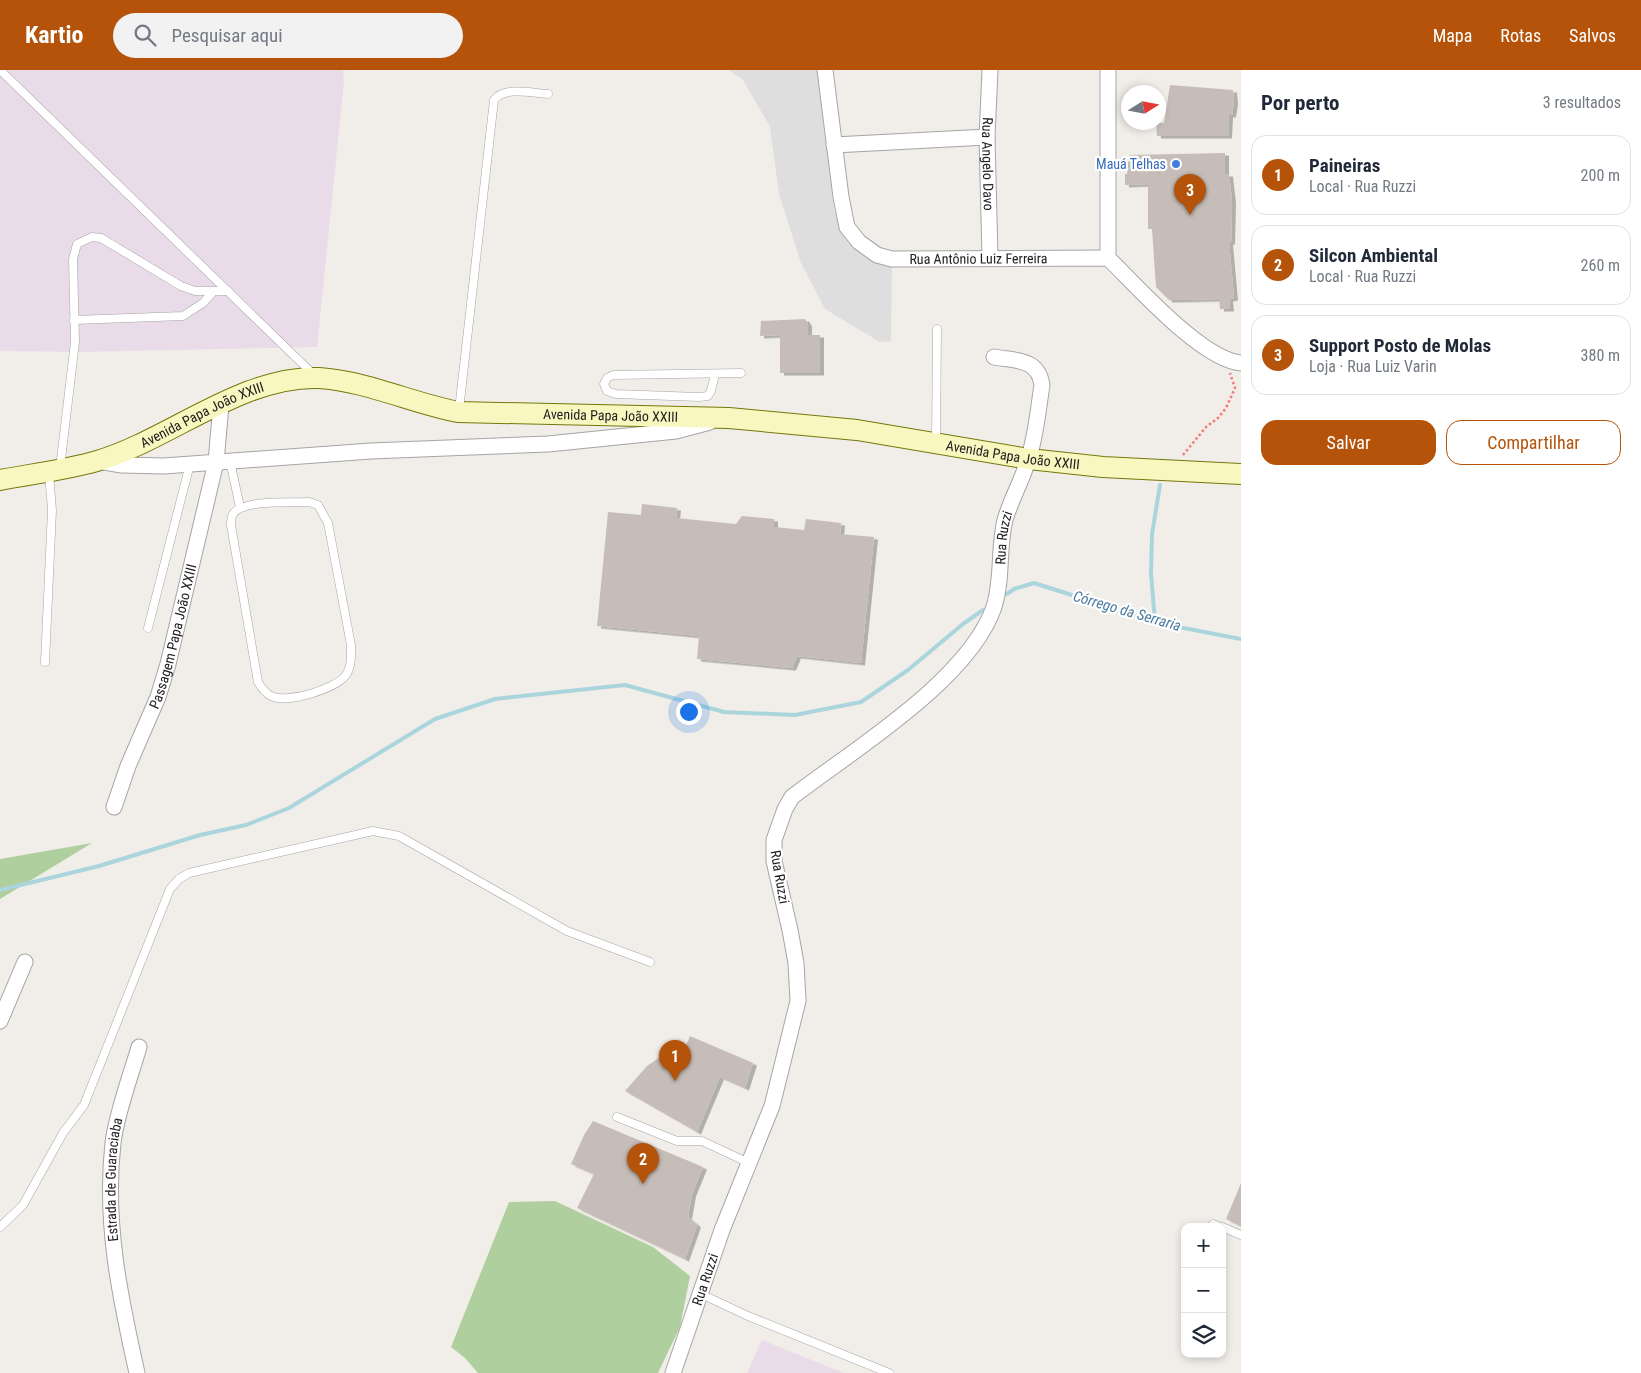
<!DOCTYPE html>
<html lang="pt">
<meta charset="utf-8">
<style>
:root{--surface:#fff;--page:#f2f2f3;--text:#1f2937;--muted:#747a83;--line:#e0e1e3;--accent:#b45309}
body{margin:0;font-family:"Roboto Condensed",sans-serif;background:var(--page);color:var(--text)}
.controls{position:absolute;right:15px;bottom:15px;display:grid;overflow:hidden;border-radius:10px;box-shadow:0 2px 8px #0003}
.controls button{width:45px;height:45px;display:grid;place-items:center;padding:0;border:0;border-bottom:1px solid var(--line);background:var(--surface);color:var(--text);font:25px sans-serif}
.compass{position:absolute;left:1121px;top:15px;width:45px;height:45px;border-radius:50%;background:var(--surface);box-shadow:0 2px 8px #0003;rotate:79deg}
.you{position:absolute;left:688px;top:641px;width:18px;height:18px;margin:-12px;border:4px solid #fff;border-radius:50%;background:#1a73e8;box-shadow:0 0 0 8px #1a73e833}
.badge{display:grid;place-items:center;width:32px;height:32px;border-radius:50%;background:var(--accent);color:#fff;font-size:16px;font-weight:700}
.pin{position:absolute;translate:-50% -41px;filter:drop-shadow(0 1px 2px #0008)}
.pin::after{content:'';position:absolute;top:26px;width:18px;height:15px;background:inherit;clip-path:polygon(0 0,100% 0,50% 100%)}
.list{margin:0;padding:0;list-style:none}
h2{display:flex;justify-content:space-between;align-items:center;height:65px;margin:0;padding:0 20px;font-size:21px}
h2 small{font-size:16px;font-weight:400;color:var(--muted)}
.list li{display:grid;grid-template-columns:32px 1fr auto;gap:15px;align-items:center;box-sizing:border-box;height:80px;margin:0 10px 10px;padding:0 10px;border:1px solid var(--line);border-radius:15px}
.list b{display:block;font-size:19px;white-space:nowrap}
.list p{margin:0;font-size:16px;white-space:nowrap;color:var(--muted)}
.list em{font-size:16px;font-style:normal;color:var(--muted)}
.actions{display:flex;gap:10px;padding:15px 20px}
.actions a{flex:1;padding:11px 0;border:1px solid var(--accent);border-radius:15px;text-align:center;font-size:18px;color:var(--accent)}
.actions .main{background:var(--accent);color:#fff}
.icon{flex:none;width:28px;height:28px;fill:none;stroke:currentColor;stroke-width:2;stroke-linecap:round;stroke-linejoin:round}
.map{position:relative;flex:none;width:1241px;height:1303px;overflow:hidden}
header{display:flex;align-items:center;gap:30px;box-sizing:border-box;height:70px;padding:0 25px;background:var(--accent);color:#fff}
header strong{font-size:24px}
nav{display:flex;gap:28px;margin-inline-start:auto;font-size:18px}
.search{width:350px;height:45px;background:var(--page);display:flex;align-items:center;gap:12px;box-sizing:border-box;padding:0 18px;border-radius:28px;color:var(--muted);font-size:19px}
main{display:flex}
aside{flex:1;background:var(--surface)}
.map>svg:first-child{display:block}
.residential{fill:#dfdedf}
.industrial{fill:#eadbe8}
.forest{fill:#b0cf9f}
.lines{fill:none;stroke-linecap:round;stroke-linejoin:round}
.stream{stroke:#abd5dd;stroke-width:4}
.building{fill:#c6bdb8;filter:url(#shadow)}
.lane-casing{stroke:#a5a5a5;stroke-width:9}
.street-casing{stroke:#a5a5a5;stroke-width:17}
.secondary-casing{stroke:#747808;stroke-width:22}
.path{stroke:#f67975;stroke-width:2.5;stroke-dasharray:2.5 2.5;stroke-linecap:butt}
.lane{stroke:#fff;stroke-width:8}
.street{stroke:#fff;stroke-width:15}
.secondary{stroke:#f8f7c0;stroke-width:20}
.shop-dot{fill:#3f7fe0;stroke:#fff;stroke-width:2}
.labels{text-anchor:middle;stroke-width:4.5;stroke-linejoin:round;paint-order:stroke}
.street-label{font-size:14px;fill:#212121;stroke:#fff}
.shop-label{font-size:14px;fill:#366cbe;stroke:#fff;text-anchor:end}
.water-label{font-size:15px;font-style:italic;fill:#497aa0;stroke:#fff}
</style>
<header>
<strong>Kartio</strong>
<div class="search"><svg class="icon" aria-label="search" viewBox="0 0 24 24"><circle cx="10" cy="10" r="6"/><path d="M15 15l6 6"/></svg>Pesquisar aqui</div>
<nav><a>Mapa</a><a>Rotas</a><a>Salvos</a></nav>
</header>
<main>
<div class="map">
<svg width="1241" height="1303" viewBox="0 0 1241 1303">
<defs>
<filter id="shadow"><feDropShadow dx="4" dy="2.5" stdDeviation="0" flood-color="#0004"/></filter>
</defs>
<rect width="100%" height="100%" fill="#f1eee9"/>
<polygon class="residential" points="729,0 818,0 834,141 849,174 892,196 891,271 880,272 825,239 801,193 779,124 770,57 743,10"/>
<g class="industrial">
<polygon points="0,0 343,0 344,11 317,277 81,282 0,281"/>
<polygon points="762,1270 844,1303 747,1303"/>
</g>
<g class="forest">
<polygon points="92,773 0,829 0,789"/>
<polygon points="555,1131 653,1177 690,1206 680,1257 658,1303 478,1303 465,1288 451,1277 509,1132"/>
</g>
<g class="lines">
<g class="stream">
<polyline points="1007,524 1014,519 1034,513 1163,554 1241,569"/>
<polyline points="1155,552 1151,503 1152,464 1160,415"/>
<polyline points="0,820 99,796 200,765 246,755 289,738 435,649 495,629 625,615 724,642 795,645 861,632 908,600 963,554 983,540"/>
</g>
</g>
<g class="building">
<polygon points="1170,15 1233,20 1234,32 1232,45 1229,45 1228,66 1157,66 1156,53 1164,53"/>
<polygon points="1225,83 1225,104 1229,104 1232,131 1231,172 1229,172 1234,228 1229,229 1230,239 1220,239 1219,229 1169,230 1156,217 1152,159 1148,159 1148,114 1125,115 1125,104 1127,104 1129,85"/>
<polygon points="805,249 808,254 808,265 820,265 820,303 780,303 780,265 760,266 761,251"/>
<polygon points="642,434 677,438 676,448 736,454 742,446 774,449 774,457 804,460 806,449 841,453 840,464 874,467 861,593 797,586 792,598 697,589 699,566 597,556 608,442 641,445"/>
<polygon points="690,966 753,993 745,1018 720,1007 697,1062 625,1021 647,996 679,974 686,975"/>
<polygon points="593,1051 703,1097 692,1124 688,1147 697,1155 685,1189 577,1138 594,1104 571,1094 584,1065"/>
<polygon points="1241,1113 1241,1156 1226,1149"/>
</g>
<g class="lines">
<g class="lane-casing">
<g id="lane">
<polyline points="0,0 314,305"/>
<polyline points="74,250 183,246 203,233 212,223"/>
<polyline points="715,304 711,321 708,326 699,327 616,324 607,321 604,314 607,308 613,305 741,303"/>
<path d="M459,340L494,30C505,16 531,23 548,24"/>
<polyline points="936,372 937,259"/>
<polyline points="230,391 240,437"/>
<polyline points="60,398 75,272 73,189 77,174 92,167 101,168 181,216 195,221 228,221"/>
<path d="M309,432L318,435L328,453L351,575C351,585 352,596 346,605C336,619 287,634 271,626C265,623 261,617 258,612L231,455C231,452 231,447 233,444C243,429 292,433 309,432Z"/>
<polyline points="148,558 190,394"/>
<polyline points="45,592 52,440 49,403"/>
<polyline points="617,1047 677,1071 702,1071 749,1093"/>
<polyline points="1213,1154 1220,1157"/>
<polyline points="0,1157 23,1135 63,1063 84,1035 170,819 179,809 189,803 373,761 399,766 567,861 650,892"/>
<polyline points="1222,1157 1241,1165"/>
<polyline points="701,1224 748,1246 889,1303"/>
</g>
</g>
<g class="street-casing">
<g id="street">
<path id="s1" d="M825,0L841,127L847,157L859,172L877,185L892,189L1108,188C1137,216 1202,290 1241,293"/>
<path id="s2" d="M990,0L987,67L990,188"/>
<polyline points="834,75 987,67"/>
<polyline points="1108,188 1108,0"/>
<polyline points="98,391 122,395 164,396 371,381 548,374 676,361 710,352"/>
<path id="s3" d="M114,737L128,696L158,627L168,594L216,392L221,335"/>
<polyline points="0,951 25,892"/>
<path id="s4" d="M137,1303C120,1227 104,1152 113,1073C116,1045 131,1005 139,977"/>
<path id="s5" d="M673,1303L722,1160L772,1036L798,931L796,893L790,860L774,791V770L785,739L792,727C853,680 969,610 994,537C1003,508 998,478 1005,450C1011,429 1022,411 1028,390C1036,367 1038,340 1042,315C1038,288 1016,291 994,287"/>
</g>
</g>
<g class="secondary-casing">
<g id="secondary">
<path id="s6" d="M0,410C32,404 66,400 97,391C169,370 242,305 319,308C366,311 412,333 458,342L729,348L857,360L1029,389L1103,397L1241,404"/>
</g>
</g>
<polyline class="path" points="1183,385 1206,357 1218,348 1226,338 1235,318 1230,303"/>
<use href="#lane" class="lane"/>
<use href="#street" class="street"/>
<use href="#secondary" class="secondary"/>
</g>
<circle class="shop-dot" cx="1176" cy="94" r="5"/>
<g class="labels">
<g class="street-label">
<text dy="5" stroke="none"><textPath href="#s2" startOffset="94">Rua Angelo Davo</textPath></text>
<text dy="5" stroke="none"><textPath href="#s1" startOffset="302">Rua Antônio Luiz Ferreira</textPath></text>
<text dy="5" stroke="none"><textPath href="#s6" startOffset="214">Avenida Papa João XXIII</textPath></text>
<text dy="5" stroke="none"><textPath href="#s6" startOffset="634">Avenida Papa João XXIII</textPath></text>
<text dy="5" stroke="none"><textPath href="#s6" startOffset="1039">Avenida Papa João XXIII</textPath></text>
<text dy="5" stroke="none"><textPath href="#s5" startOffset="954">Rua Ruzzi</textPath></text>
<text dy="5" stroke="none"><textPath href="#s3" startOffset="181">Passagem Papa João XXIII</textPath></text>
<text transform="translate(780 807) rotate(80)" y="5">Rua Ruzzi</text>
<text dy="5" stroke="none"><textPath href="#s4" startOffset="196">Estrada de Guaraciaba</textPath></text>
<text dy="5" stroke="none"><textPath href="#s5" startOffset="99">Rua Ruzzi</textPath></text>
</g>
<g class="shop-label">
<text x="1166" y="99">Mauá Telhas</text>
</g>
<g class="water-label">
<text transform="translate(1127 541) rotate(16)" y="5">Córrego da Serraria</text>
</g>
</g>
</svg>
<div class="controls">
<button>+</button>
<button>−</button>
<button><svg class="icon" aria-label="layers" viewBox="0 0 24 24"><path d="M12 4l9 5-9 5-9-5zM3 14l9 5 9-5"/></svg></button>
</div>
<svg class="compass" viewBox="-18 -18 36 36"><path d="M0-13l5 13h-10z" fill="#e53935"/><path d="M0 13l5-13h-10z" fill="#747a83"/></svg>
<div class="you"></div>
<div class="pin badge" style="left:675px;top:1011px">1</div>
<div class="pin badge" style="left:643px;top:1114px">2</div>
<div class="pin badge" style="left:1190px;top:145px">3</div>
</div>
<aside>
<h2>Por perto<small>3 resultados</small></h2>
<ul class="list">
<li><span class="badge">1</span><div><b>Paineiras</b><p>Local · Rua Ruzzi</p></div><em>200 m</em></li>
<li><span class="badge">2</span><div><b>Silcon Ambiental</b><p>Local · Rua Ruzzi</p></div><em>260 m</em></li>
<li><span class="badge">3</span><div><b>Support Posto de Molas</b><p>Loja · Rua Luiz Varin</p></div><em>380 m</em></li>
</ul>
<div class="actions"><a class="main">Salvar</a><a>Compartilhar</a></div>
</aside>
</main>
